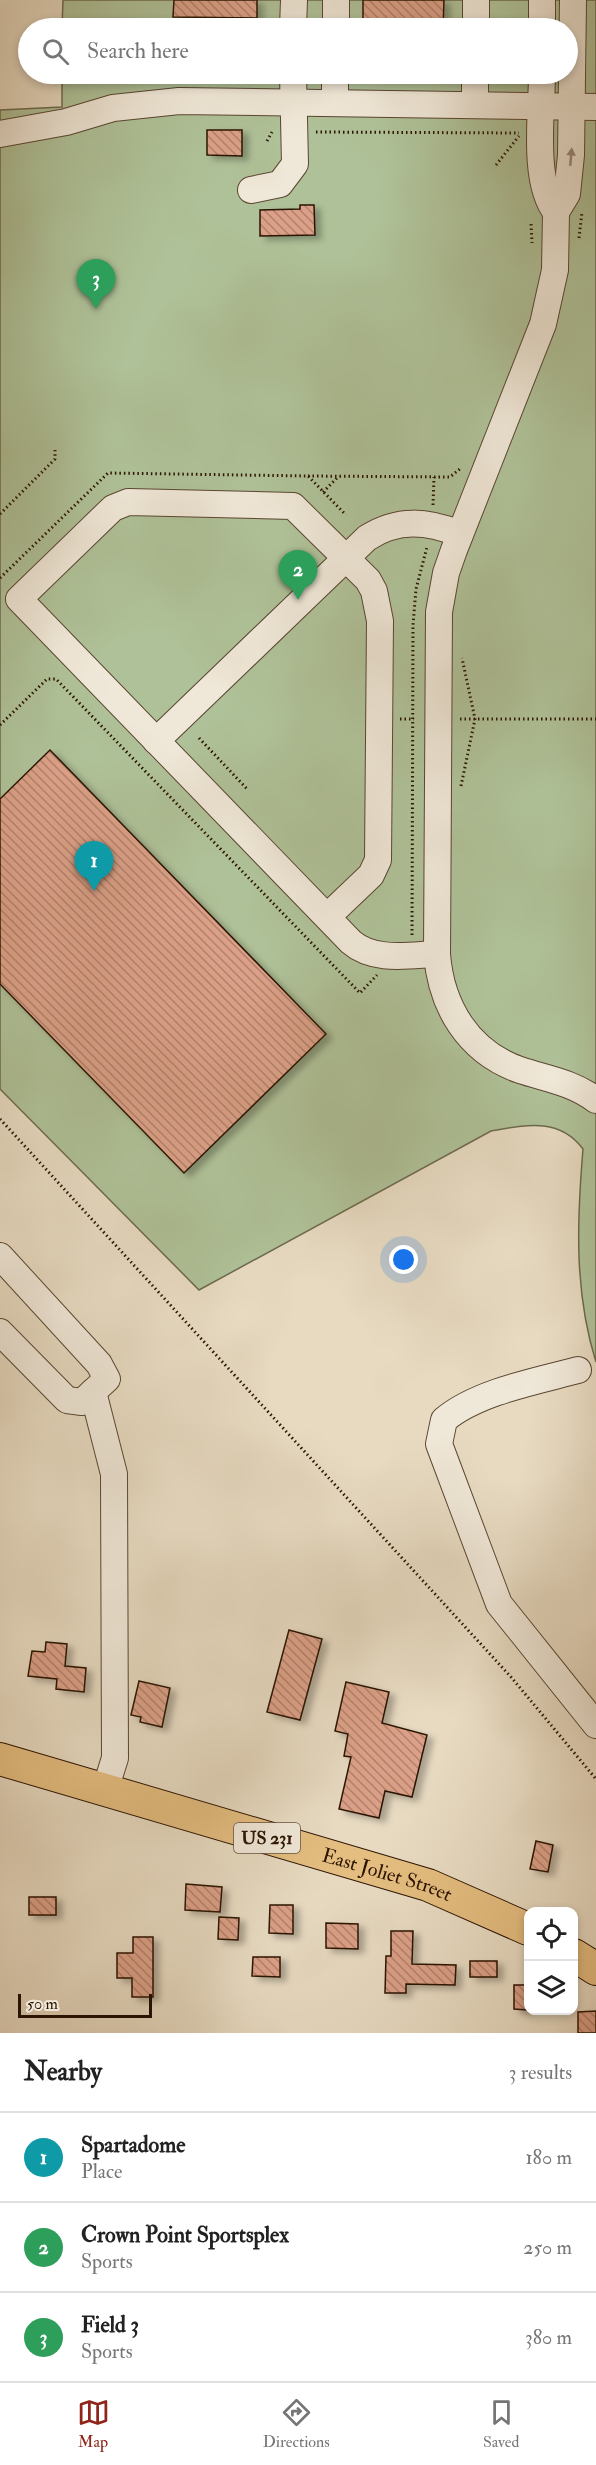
<!DOCTYPE html>
<style>
:root{--surface:#fff;--page:#f2f2f2;--text:#222;--muted:#767676;--line:#e0e0e0;--accent:#8f2418}
body{margin:0;font-family:"IM FELL Double Pica",serif;background:var(--page);color:var(--text)}
.controls{position:absolute;right:18px;bottom:18px;display:grid;overflow:hidden;border-radius:12px;box-shadow:0 3px 9px #0003}
.controls button{width:54px;height:54px;display:grid;place-items:center;padding:0;border:0;border-bottom:2px solid var(--line);background:var(--surface);color:var(--text);font:30px sans-serif}
.scale{position:absolute;left:18px;bottom:15px;width:134px;box-sizing:border-box;padding-left:6px;border:3px solid #2b1402;border-top:0;font-size:16px;line-height:21px;white-space:nowrap;color:#2b1402;-webkit-text-stroke:4px #efe7d7;paint-order:stroke}
.you{position:absolute;left:404px;top:1260px;width:21px;height:21px;margin:-15px;border:4px solid #fff;border-radius:50%;background:#1a73e8;box-shadow:0 0 0 9px #1a73e833}
.badge{display:grid;place-items:center;width:39px;height:39px;border-radius:50%;background:var(--accent);color:#fff;font-size:20px;font-weight:700}
.pin{position:absolute;translate:-50% -50px;filter:drop-shadow(0 2px 3px #0008)}
.pin::after{content:'';position:absolute;top:32px;width:21px;height:18px;background:inherit;clip-path:polygon(0 0,100% 0,50% 100%)}
.list{margin:0;padding:0;list-style:none}
h2{display:flex;justify-content:space-between;align-items:center;height:78px;margin:0;padding:0 24px;font-size:26px}
h2 small{font-size:20px;font-weight:400;color:var(--muted)}
.list li{display:grid;grid-template-columns:39px 1fr auto;gap:18px;align-items:center;box-sizing:border-box;height:90px;padding:0 24px;border-top:2px solid var(--line)}
.list b{display:block;font-size:22px;white-space:nowrap}
.list p{margin:0;font-size:20px;white-space:nowrap;color:var(--muted)}
.list em{font-size:20px;font-style:normal;color:var(--muted)}
.icon{flex:none;width:33px;height:33px;fill:none;stroke:currentColor;stroke-width:2;stroke-linecap:round;stroke-linejoin:round}
.map{position:relative;flex:none;width:596px;height:2033px;overflow:hidden}
.search{position:absolute;background:var(--surface);box-shadow:0 3px 9px #0003;left:18px;right:18px;top:18px;height:66px;display:flex;align-items:center;gap:15px;box-sizing:border-box;padding:0 21px;border-radius:33px;color:var(--muted);font-size:22px}
.sheet{height:348px;background:var(--surface)}
nav{display:flex;justify-content:space-around;align-items:center;box-sizing:border-box;height:84px;border-top:2px solid var(--line);background:var(--surface);font-size:16px;color:var(--muted)}
nav a{display:grid;justify-items:center;gap:3px}
nav .on{color:var(--accent)}
.map>svg:first-child{display:block}
.pitch{fill:#afc198;stroke:#6d6a4d;stroke-width:1.5}
.building{fill:url(#building-back-hatch);stroke:#2b1402;stroke-width:1.5;filter:url(#shadow)}
.lines{fill:none;stroke-linecap:round;stroke-linejoin:round}
.minor-casing{stroke:#5a4632;stroke-width:28}
.major-casing{stroke:#2b1402;stroke-width:34}
.path{stroke:#2b1402;stroke-width:3;stroke-dasharray:1.5 3;stroke-linecap:butt}
.minor{stroke:#efe7d7;stroke-width:26}
.major{stroke:#e4bd80;stroke-width:32}
.oneway{fill:#978877}
.labels{text-anchor:middle;stroke-width:4.5;stroke-linejoin:round;paint-order:stroke}
.shield{fill:#efe7d7;stroke:#665342;stroke-width:1.5}
.shield-label{font-size:18px;font-weight:bold;fill:#2b1402}
.street-label{font-size:20px;fill:#2b1402;stroke:#efe7d7}
</style>
<div class="map">
<svg width="596" height="2033" viewBox="0 0 596 2033">
<defs>
<pattern id="building-back-hatch" width="6" height="6" patternUnits="userSpaceOnUse" patternTransform="scale(1.5)"><rect width="6" height="6" fill="#dba087"/><path d="M-1 5l2 2M0 0l6 6M5-1l2 2" fill="none" stroke="#b2816c"/></pattern>
<filter id="shadow"><feDropShadow dx="6" dy="4" stdDeviation="3" flood-color="#0004"/></filter>
</defs>
<rect width="100%" height="100%" fill="#e7dac1"/>
<filter id="stains"><feTurbulence type="fractalNoise" baseFrequency=".00333" numOctaves="4"/><feColorMatrix values="0 0 0 0 .2 0 0 0 0 .09 0 0 0 0 .02 0 0 0 .5 -.17"/></filter>
<radialGradient id="worn" r=".72"><stop offset=".6" stop-color="#630" stop-opacity="0"/><stop offset="1" stop-color="#630" stop-opacity=".3"/></radialGradient>
<path class="pitch" d="M63,0H596V1362C574,1292 577,1221 583,1149C559,1117 526,1125 491,1131L199,1290L0,1089V110L62,107V74H568V28H62Z"/>
<g class="building">
<polygon points="174,0 257,0 257,18 173,17"/>
<polygon points="363,0 444,0 443,28 363,28"/>
<polygon points="207,130 242,130 242,156 207,155"/>
<polygon points="300,205 314,205 315,235 260,236 260,210 300,209"/>
<polygon points="50,750 326,1034 184,1173 0,984 0,799"/>
<polygon points="289,1630 322,1639 300,1720 267,1712"/>
<polygon points="46,1642 67,1644 65,1666 86,1668 84,1692 56,1689 57,1679 28,1676 32,1651 45,1652"/>
<polygon points="139,1681 170,1688 162,1727 140,1722 141,1717 131,1715"/>
<polygon points="346,1682 389,1692 382,1723 427,1735 412,1797 385,1791 379,1818 339,1809 351,1757 344,1756 348,1734 335,1731"/>
<polygon points="536,1841 553,1845 548,1872 530,1869"/>
<polygon points="186,1884 222,1887 220,1912 185,1910"/>
<rect x="29" y="1897" width="27" height="18"/>
<polygon points="270,1905 293,1905 293,1934 269,1933"/>
<polygon points="219,1917 239,1918 238,1940 218,1939"/>
<polygon points="326,1923 358,1924 358,1949 326,1948"/>
<polygon points="391,1931 413,1931 412,1964 456,1965 455,1985 406,1984 406,1993 385,1993 386,1956 391,1956"/>
<polygon points="133,1937 153,1937 153,1997 132,1997 132,1978 117,1978 117,1953 133,1953"/>
<polygon points="253,1957 280,1957 280,1977 252,1976"/>
<rect x="470" y="1961" width="27" height="16"/>
<polygon points="514,1985 528,1985 528,2010 514,2009"/>
<polygon points="596,2011 596,2033 578,2033 578,2012"/>
</g>
<g class="lines">
<g class="minor-casing">
<g id="minor">
<path d="M573,0L571,155L567,194L556,212L555,270L543,324L454,550L446,573L439,612L437,954C441,1006 468,1052 520,1070C547,1079 572,1082 596,1100"/>
<polyline points="293,28 294,0"/>
<polyline points="336,28 336,0"/>
<polyline points="476,28 476,0"/>
<polyline points="542,28 542,0"/>
<path d="M542,74C542,111 532,182 556,212"/>
<polyline points="335,103 335,74"/>
<polyline points="475,105 475,74"/>
<polyline points="0,134 66,122 113,108 179,101 596,107"/>
<polyline points="251,190 280,184 295,164 293,74"/>
<path d="M156,741L367,538C398,518 427,521 460,534"/>
<path d="M327,917L371,875L378,860L380,621L374,591L368,580L293,506L128,502L113,508L19,599L351,942C374,962 409,955 437,954"/>
<polyline points="0,1256 99,1364 107,1379 82,1402 67,1400 0,1332"/>
<path d="M578,1370C537,1381 477,1392 444,1420L439,1444L499,1604L596,1725"/>
<polyline points="93,1392 114,1474 115,1758 105,1790"/>
</g>
</g>
<g class="major-casing">
<g id="major">
<path id="s1" d="M0,1759L428,1885L528,1929"/>
<polyline points="574,1955 596,1969"/>
</g>
</g>
<g class="path">
<polyline points="316,132 519,133"/>
<polyline points="267,141 272,132"/>
<polyline points="496,165 519,136"/>
<polyline points="531,224 532,243"/>
<polyline points="579,238 582,212"/>
<polyline points="308,476 450,477 461,468"/>
<polyline points="323,492 339,476"/>
<polyline points="433,505 434,477"/>
<polyline points="0,514 55,459 55,450"/>
<polyline points="0,578 108,473 308,476 346,515"/>
<polyline points="400,719 414,719"/>
<polyline points="460,719 596,719"/>
<polyline points="0,725 47,679 56,679 360,993 377,975"/>
<polyline points="199,738 248,790"/>
<polyline points="461,786 475,719 462,658"/>
<polyline points="412,935 413,625 416,589 427,547"/>
<polyline points="0,1119 511,1677 596,1779"/>
</g>
<use href="#minor" class="minor"/>
<use href="#major" class="major"/>
</g>
<defs><path id="oneway-solid" d="M-6-.8H1V-3.2L6.5 0L1 3.2V.8H-6Z" transform="scale(1.5)"/></defs>
<use class="oneway" href="#oneway-solid" transform="translate(571 157) rotate(-85)"/>
<g class="labels">
<rect class="shield" x="234" y="1823" width="66" height="30" rx="4.5"/>
<g class="shield-label">
<text x="267" y="1844">US 231</text>
</g>
<g class="street-label">
<text dy="7" stroke="none"><textPath href="#s1" startOffset="404">East Joliet Street</textPath></text>
</g>
</g>
<rect width="100%" height="100%" filter="url(#stains)"/>
<rect width="100%" height="100%" fill="url(#worn)"/>
</svg>
<div class="controls">
<button><svg class="icon" aria-label="locate" viewBox="0 0 24 24"><circle cx="12" cy="12" r="6"/><path d="M12 2v4M12 18v4M2 12h4M18 12h4"/></svg></button>
<button><svg class="icon" aria-label="layers" viewBox="0 0 24 24"><path d="M12 4l9 5-9 5-9-5zM3 14l9 5 9-5"/></svg></button>
</div>
<div class="scale">50 m</div>
<div class="you"></div>
<div class="pin badge" style="left:94px;top:891px;background:#0f9aa8">1</div>
<div class="pin badge" style="left:298px;top:600px;background:#2e9e5b">2</div>
<div class="pin badge" style="left:96px;top:309px;background:#2e9e5b">3</div>
<div class="search"><svg class="icon" aria-label="search" viewBox="0 0 24 24"><circle cx="10" cy="10" r="6"/><path d="M15 15l6 6"/></svg>Search here</div>
</div>
<section class="sheet">
<h2>Nearby<small>3 results</small></h2>
<ul class="list">
<li><span class="badge" style="background:#0f9aa8">1</span><div><b>Spartadome</b><p>Place</p></div><em>180 m</em></li>
<li><span class="badge" style="background:#2e9e5b">2</span><div><b>Crown Point Sportsplex</b><p>Sports</p></div><em>250 m</em></li>
<li><span class="badge" style="background:#2e9e5b">3</span><div><b>Field 3</b><p>Sports</p></div><em>380 m</em></li>
</ul>
</section>
<nav>
<a class="on"><svg class="icon" aria-label="map" viewBox="0 0 24 24"><path d="M3 6l6-2 6 2 6-2v14l-6 2-6-2-6 2zM9 4v14M15 6v14"/></svg>Map</a>
<a><svg class="icon" aria-label="directions" viewBox="0 0 24 24"><path d="M12 3l9 9-9 9-9-9zM9 14v-3h6M13 9l2 2-2 2"/></svg>Directions</a>
<a><svg class="icon" aria-label="saved" viewBox="0 0 24 24"><path d="M7 4h10v16l-5-4-5 4z"/></svg>Saved</a>
</nav>
